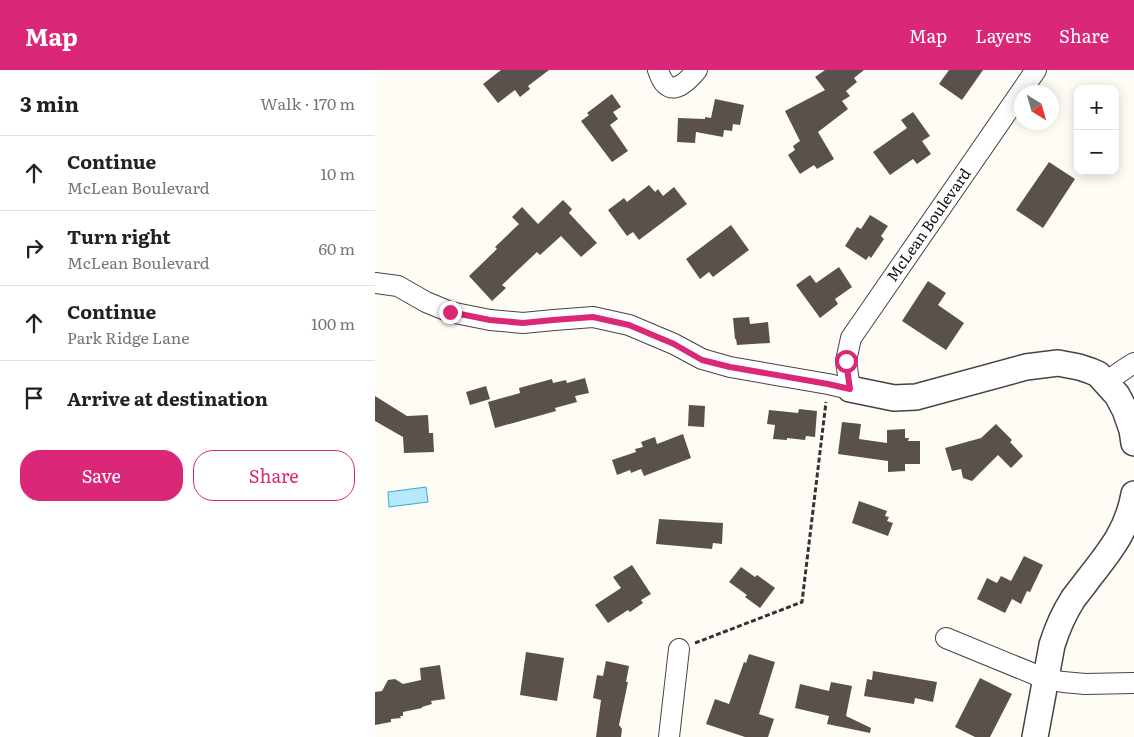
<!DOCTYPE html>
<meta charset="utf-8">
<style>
:root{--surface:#fff;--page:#f6f6f6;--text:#222;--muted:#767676;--line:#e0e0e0;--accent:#db2777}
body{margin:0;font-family:Literata,serif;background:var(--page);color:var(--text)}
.controls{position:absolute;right:15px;top:15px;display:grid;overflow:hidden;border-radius:10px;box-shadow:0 2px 12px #0003}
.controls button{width:45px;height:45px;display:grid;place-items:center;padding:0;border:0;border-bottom:1px solid var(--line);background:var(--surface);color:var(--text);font:25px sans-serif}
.compass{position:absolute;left:639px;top:15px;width:45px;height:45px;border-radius:50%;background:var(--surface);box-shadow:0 2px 12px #0003;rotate:143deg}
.stop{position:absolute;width:15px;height:15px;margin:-11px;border:4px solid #db2777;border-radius:50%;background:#fff}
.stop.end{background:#db2777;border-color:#fff;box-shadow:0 1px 5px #0008}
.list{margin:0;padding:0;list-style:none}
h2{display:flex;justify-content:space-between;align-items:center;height:65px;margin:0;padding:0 20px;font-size:21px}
h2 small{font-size:16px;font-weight:400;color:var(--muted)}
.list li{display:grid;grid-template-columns:32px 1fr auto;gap:15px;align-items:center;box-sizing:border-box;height:75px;padding:0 20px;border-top:1px solid var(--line)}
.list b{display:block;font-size:19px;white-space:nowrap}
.list p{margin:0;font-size:16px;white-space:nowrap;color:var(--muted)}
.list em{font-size:16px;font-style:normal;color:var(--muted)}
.actions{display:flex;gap:10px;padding:15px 20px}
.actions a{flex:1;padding:11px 0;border:1px solid var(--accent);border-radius:20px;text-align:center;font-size:18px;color:var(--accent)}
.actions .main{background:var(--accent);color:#fff}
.icon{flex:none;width:28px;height:28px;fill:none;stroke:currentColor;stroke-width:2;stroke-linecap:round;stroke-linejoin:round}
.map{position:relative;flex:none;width:759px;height:667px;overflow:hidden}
header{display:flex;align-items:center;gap:30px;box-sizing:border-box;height:70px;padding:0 25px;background:var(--accent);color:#fff}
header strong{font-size:24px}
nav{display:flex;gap:28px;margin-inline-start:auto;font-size:18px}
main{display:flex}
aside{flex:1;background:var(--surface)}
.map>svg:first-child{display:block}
.water{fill:#b5e9fa;stroke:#37abd6}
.building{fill:#5a504c}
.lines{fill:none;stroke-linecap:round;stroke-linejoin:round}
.minor-casing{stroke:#444;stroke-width:22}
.tertiary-casing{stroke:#444;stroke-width:28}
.path{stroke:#333;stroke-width:3;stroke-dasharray:5 2.5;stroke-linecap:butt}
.minor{stroke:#fff;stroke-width:20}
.tertiary{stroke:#fff;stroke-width:25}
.route{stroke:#db2777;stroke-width:6}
.labels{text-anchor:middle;stroke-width:5;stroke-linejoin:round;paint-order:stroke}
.street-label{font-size:15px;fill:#111;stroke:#fff}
</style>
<header>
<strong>Map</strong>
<nav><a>Map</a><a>Layers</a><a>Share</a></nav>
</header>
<main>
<aside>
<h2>3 min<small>Walk · 170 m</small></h2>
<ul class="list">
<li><svg class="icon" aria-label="ahead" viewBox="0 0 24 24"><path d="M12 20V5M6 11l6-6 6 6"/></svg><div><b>Continue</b><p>McLean Boulevard</p></div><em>10 m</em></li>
<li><svg class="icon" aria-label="right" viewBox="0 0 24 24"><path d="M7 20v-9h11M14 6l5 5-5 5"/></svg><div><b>Turn right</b><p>McLean Boulevard</p></div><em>60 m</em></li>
<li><svg class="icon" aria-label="ahead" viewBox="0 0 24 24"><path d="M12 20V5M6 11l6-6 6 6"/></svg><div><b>Continue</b><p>Park Ridge Lane</p></div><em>100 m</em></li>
<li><svg class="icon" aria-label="arrive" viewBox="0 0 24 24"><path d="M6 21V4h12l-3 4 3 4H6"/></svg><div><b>Arrive at destination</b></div></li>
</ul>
<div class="actions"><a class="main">Save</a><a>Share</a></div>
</aside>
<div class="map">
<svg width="759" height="667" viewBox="0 0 759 667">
<rect width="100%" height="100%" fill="#fffcf5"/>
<polygon class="water" points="51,417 53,432 14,437 13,422"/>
<g class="building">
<polygon points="126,0 174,0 153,16 155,19 145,27 140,20 123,33 108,14"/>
<polygon points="450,0 489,0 479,8 482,12 471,21 475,26 467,31 473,39 443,62 459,89 442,99 439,95 425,104 413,85 420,80 418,76 425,71 410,41 450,20 440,7"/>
<polygon points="574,0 608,0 587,30 564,14"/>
<polygon points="237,24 246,37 238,42 243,49 235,55 253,81 237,92 206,51 214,45 212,43"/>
<polygon points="340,29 369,35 365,55 358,54 357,61 349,60 348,67 321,62 320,73 302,72 303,48 330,49 330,47 336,48"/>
<polygon points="538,42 555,66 547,71 556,84 542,94 538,89 515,105 498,82 532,58 526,50"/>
<polygon points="674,92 700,109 668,158 641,140"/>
<polygon points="274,115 280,122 283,119 288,126 299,117 312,134 264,170 258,162 252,166 233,140 249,128 252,132"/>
<polygon points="188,130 197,139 194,143 222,173 206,187 186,166 165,185 162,182 127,215 131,218 117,231 94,206 122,179 120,177 144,154 137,147 147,137 163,154"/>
<polygon points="495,145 513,156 506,166 509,169 496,188 494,186 491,190 470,176 482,157 486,159"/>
<polygon points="356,155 374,180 338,207 334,202 325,209 311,189"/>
<polygon points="464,197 477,217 460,229 463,234 445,248 421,215 435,205 441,213"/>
<polygon points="553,211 571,223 563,235 589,253 571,280 527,251"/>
<polygon points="374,247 375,254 393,252 395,273 362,275 361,269 360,269 358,248"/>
<polygon points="210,308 214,323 200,326 202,332 180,338 181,341 120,358 113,332 145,323 144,318 177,309 178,313 191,310 192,313"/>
<polygon points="111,316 115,329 95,335 91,322"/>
<polygon points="0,326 32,346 53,345 54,363 58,363 59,382 29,383 28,367 0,351"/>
<polygon points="314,335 330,336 329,357 313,356"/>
<polygon points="424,339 442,341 440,367 431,366 430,370 412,368 412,370 398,369 400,355 392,354 394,340 423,343"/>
<polygon points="467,352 486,354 484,369 512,373 512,360 530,359 530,368 534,368 533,371 545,371 545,394 530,394 530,401 513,402 513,391 463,384"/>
<polygon points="621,354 637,370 635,372 648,386 636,398 623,385 597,411 588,408 586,399 577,401 570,378 606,368"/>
<polygon points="308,364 316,388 269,406 266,399 256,403 255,400 242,405 237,390 261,382 260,379 268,377 266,372 280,367 282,374"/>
<polygon points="484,431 512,441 510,446 514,447 512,451 518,453 513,466 477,453"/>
<polygon points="284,449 348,453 347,474 338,473 337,479 281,474"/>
<polygon points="649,486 668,495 655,522 652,521 646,534 637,529 630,543 602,529 612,508 622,513 626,506 636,511"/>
<polygon points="257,495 276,524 266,530 268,533 255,542 253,540 233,553 220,535 246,518 238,507"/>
<polygon points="366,497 380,507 382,505 400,518 385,538 370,527 372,525 354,512"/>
<polygon points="151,582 189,588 182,631 145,625"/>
<polygon points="374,584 400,592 384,644 399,649 393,667 370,667 331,654 340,629 354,634 369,592 371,593"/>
<polygon points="231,591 254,596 251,612 253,612 244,655 247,659 246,667 221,667 226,630 218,628 222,605 228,606"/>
<polygon points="65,595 70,629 56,631 57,634 47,637 47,638 28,642 28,646 25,646 26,648 16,649 16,652 0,655 0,622 7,621 13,610 20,609 28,614 46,610 45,598"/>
<polygon points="498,601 562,612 558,632 540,628 539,634 489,626 492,609 497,610"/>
<polygon points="605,608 637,624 615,667 600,667 580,657"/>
<polygon points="456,612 477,616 471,646 496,658 495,663 452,654 454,646 420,638 425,614 454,621"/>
</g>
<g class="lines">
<g class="minor-casing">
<g id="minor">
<path d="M283,0C292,29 308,17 322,0"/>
<polyline points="0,213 23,216 51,232 68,239 75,242 115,250 148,253 179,250 218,247 254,255 299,274 327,289 355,297 453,314 475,319 471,291 476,268 661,0"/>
<polyline points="731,312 751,298 759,293"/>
<polyline points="571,568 671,609 688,612 710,614 759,613"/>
<polyline points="294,667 304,579"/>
</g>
</g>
<g class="tertiary-casing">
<g id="tertiary">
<polyline points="475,319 519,328 541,327 651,297 683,293 704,297 716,301 723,304 742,325 750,340 757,360 759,373"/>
<path d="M660,667L677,575C682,559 689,543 698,529C703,522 709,515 714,508C736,480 753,459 759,424"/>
</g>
</g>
<polyline class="path" points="320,573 427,532 451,332"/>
<use href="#minor" class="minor"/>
<use href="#tertiary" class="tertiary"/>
</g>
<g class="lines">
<polyline class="route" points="75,242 115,250 148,253 178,250 218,247 254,255 299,274 327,290 355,297 453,314 475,319 471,291"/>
</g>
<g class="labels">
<g class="street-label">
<text transform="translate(554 155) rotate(-55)" y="5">McLean Boulevard</text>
</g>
</g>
</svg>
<div class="controls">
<button>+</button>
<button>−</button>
</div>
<svg class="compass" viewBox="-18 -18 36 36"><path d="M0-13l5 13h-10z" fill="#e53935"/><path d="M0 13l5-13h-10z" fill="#767676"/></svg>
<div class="stop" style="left:471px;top:291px"></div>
<div class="stop end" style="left:75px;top:242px"></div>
</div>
</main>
